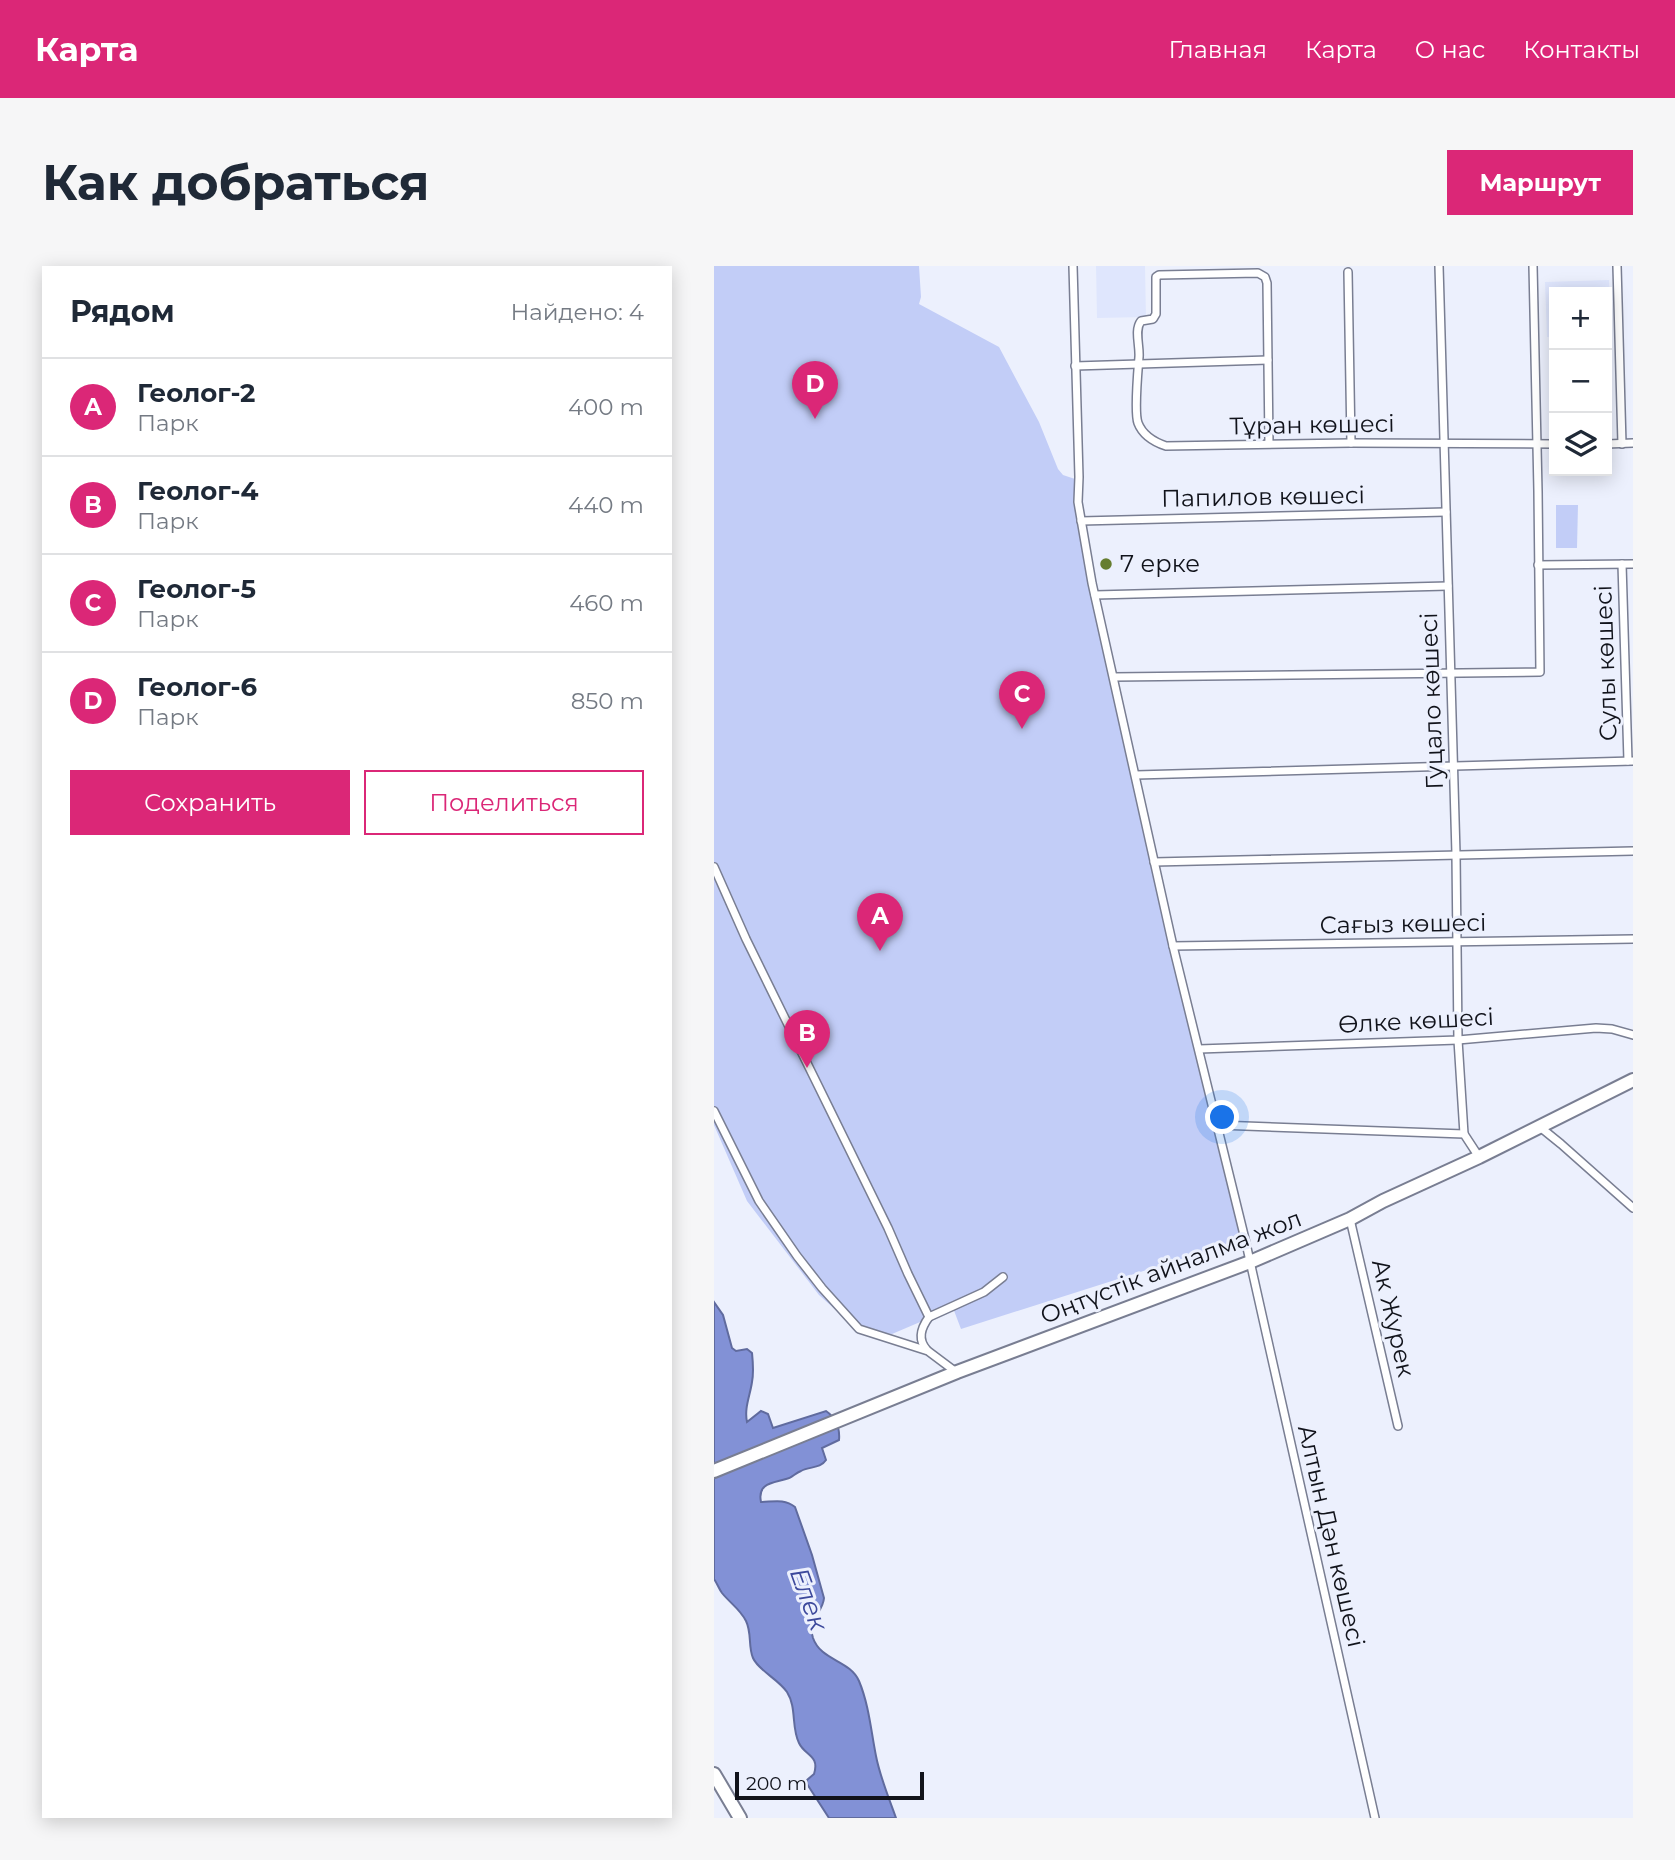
<!DOCTYPE html>
<html lang="ru">
<meta charset="utf-8">
<style>
:root{--surface:#fff;--page:#f6f6f7;--text:#1f2937;--muted:#747a83;--line:#e0e1e3;--accent:#db2777}
body{margin:0;font-family:Montserrat,sans-serif;background:var(--page);color:var(--text)}
.controls{position:absolute;right:21px;top:21px;display:grid;overflow:hidden;border-radius:0px;box-shadow:0 4px 18px #0003}
.controls button{width:63px;height:63px;display:grid;place-items:center;padding:0;border:0;border-bottom:2px solid var(--line);background:var(--surface);color:var(--text);font:35px sans-serif}
.scale{position:absolute;left:21px;bottom:18px;width:189px;box-sizing:border-box;padding-left:7px;border:4px solid #11131b;border-top:0;font-size:19px;line-height:24px;white-space:nowrap;color:#11131b;-webkit-text-stroke:5px #ecf0fd;paint-order:stroke}
.you{position:absolute;left:509px;top:852px;width:24px;height:24px;margin:-18px;border:5px solid #fff;border-radius:50%;background:#1a73e8;box-shadow:0 0 0 10px #1a73e833}
.badge{display:grid;place-items:center;width:46px;height:46px;border-radius:50%;background:var(--accent);color:#fff;font-size:23px;font-weight:700}
.pin{position:absolute;translate:-50% -58px;filter:drop-shadow(0 2px 4px #0008)}
.pin::after{content:'';position:absolute;top:37px;width:24px;height:21px;background:inherit;clip-path:polygon(0 0,100% 0,50% 100%)}
.list{margin:0;padding:0;list-style:none}
h2{display:flex;justify-content:space-between;align-items:center;height:91px;margin:0;padding:0 28px;font-size:30px}
h2 small{font-size:23px;font-weight:400;color:var(--muted)}
.list li{display:grid;grid-template-columns:46px 1fr auto;gap:21px;align-items:center;box-sizing:border-box;height:98px;padding:0 28px;border-top:2px solid var(--line)}
.list b{display:block;font-size:26px;white-space:nowrap}
.list p{margin:0;font-size:23px;white-space:nowrap;color:var(--muted)}
.list em{font-size:23px;font-style:normal;color:var(--muted)}
.actions{display:flex;gap:14px;padding:21px 28px}
.actions a{flex:1;padding:16px 0;border:2px solid var(--accent);border-radius:0px;text-align:center;font-size:24px;color:var(--accent)}
.actions .main{background:var(--accent);color:#fff}
.icon{flex:none;width:38px;height:38px;fill:none;stroke:currentColor;stroke-width:2;stroke-linecap:round;stroke-linejoin:round}
.map{position:relative;flex:none;width:919px;height:1552px;overflow:hidden;border-radius:0px}
header{display:flex;align-items:center;gap:42px;box-sizing:border-box;height:98px;padding:0 35px;background:var(--accent);color:#fff}
header strong{font-size:33px}
nav{display:flex;gap:38px;margin-inline-start:auto;font-size:24px}
.intro{display:flex;align-items:center;justify-content:space-between;box-sizing:border-box;height:168px;padding:0 42px}
h1{margin:0;font-size:49px}
.button{padding:18px 32px;border-radius:0px;background:var(--accent);color:#fff;font-size:24px;font-weight:700}
main{display:flex;gap:42px;padding:0 42px}
aside{flex:1;background:var(--surface);border-radius:0px;box-shadow:0 4px 18px #0003}
.map>svg:first-child{display:block}
.built{fill:#dfe6fd}
.green{fill:#c2cdf7}
.water{fill:#8291d6;stroke:#606b9e;stroke-width:2}
.lines{fill:none;stroke-linecap:round;stroke-linejoin:round}
.minor-casing{stroke:#797e92;stroke-width:10}
.trunk-casing{stroke:#797e92;stroke-width:16}
.minor{stroke:#fff;stroke-width:7}
.trunk{stroke:#fff;stroke-width:12}
.poi-dot{fill:#667d2f;stroke:#ecf0fd;stroke-width:2.5}
.labels{text-anchor:middle;stroke-width:6;stroke-linejoin:round;paint-order:stroke}
.street-label{font-size:24px;fill:#11131b;stroke:#ecf0fd}
.poi-label{font-size:24px;fill:#11131b;stroke:#ecf0fd;text-anchor:start}
.water-label{font-size:26px;font-style:italic;fill:#3d499c;stroke:#ecf0fd}
</style>
<header>
<strong>Карта</strong>
<nav><a>Главная</a><a>Карта</a><a>О нас</a><a>Контакты</a></nav>
</header>
<div class="intro"><h1>Как добраться</h1><a class="button">Маршрут</a></div>
<main>
<aside>
<h2>Рядом<small>Найдено: 4</small></h2>
<ul class="list">
<li><span class="badge">A</span><div><b>Геолог-2</b><p>Парк</p></div><em>400 m</em></li>
<li><span class="badge">B</span><div><b>Геолог-4</b><p>Парк</p></div><em>440 m</em></li>
<li><span class="badge">C</span><div><b>Геолог-5</b><p>Парк</p></div><em>460 m</em></li>
<li><span class="badge">D</span><div><b>Геолог-6</b><p>Парк</p></div><em>850 m</em></li>
</ul>
<div class="actions"><a class="main">Сохранить</a><a>Поделиться</a></div>
</aside>
<div class="map">
<svg width="919" height="1552" viewBox="0 0 919 1552">
<rect width="100%" height="100%" fill="#ecf0fd"/>
<g class="built">
<polygon points="382,0 431,0 432,51 383,52"/>
<polygon points="895,14 897,70 893,70 893,26 840,26 840,71 833,71 831,16"/>
</g>
<g class="green">
<polygon points="0,0 205,0 207,31 205,38 285,81 325,156 344,203 349,209 361,213 363,218 363,249 530,973 247,1063 239,1042 178,1068 144,1064 105,1029 33,935 0,859"/>
<polygon points="842,239 864,239 863,282 842,282"/>
</g>
<path class="water" d="M0,1036L9,1049L18,1082L22,1085L33,1083L38,1087C39,1097 40,1106 38,1116C36,1130 30,1142 33,1156L47,1145L54,1148L59,1162L112,1145C122,1152 126,1163 125,1174L108,1182L112,1194C106,1203 96,1200 87,1205C81,1207 78,1212 72,1213C59,1217 43,1217 47,1236C58,1236 70,1232 81,1241L98,1289L110,1332C109,1347 93,1353 99,1372C107,1395 136,1394 145,1415C155,1439 157,1465 162,1490C166,1511 175,1532 182,1552H115L93,1518V1514L100,1508C106,1489 91,1490 85,1477C77,1461 83,1442 73,1426C64,1413 44,1404 39,1392C34,1381 38,1367 32,1355C26,1343 16,1337 8,1327C5,1323 3,1317 0,1313Z"/>
<g class="lines">
<g class="minor-casing">
<g id="minor">
<polyline points="359,0 365,211 364,236 378,317 459,680 531,973 661,1552"/>
<polyline points="725,0 742,588 744,774 750,868"/>
<polyline points="903,0 908,178"/>
<polyline points="634,6 637,177"/>
<polyline points="361,100 554,94"/>
<path d="M555,178L553,17L551,11L544,7L445,9L442,11V48L439,53L427,55C420,64 426,80 425,91C424,104 420,146 424,157C429,170 440,176 452,180L637,177L840,178"/>
<polyline points="893,178 919,177"/>
<polyline points="367,255 732,246"/>
<polyline points="908,298 914,495"/>
<polyline points="824,299 919,298"/>
<polyline points="381,329 734,320"/>
<polyline points="400,411 826,406 824,225 819,0"/>
<polyline points="422,509 919,495"/>
<polyline points="440,596 919,585"/>
<polyline points="0,601 32,673 174,962 194,1008 215,1051 270,1026 289,1011"/>
<polyline points="459,680 919,673"/>
<polyline points="485,783 744,774 882,762 898,763 919,769"/>
<polyline points="0,845 45,935 83,990 108,1022 145,1063 214,1085 242,1106"/>
<polyline points="504,859 750,868 765,891"/>
<polyline points="826,861 847,878 919,942"/>
<polyline points="636,953 684,1160"/>
<path d="M213,1084C203,1073 207,1062 215,1051"/>
</g>
</g>
<g class="trunk-casing">
<g id="trunk">
<polyline points="0,1205 243,1106 536,996 636,953 669,935 765,891 919,814"/>
<polyline points="0,1508 26,1552"/>
</g>
</g>
<use href="#minor" class="minor"/>
<use href="#trunk" class="trunk"/>
</g>
<circle class="poi-dot" cx="392" cy="298" r="7"/>
<g class="labels">
<g class="street-label">
<text transform="translate(598 159) rotate(-1)" y="8">Тұран көшесі</text>
<text transform="translate(549 231) rotate(-1)" y="8">Папилов көшесі</text>
<text transform="translate(892 397) rotate(-92)" y="8">Сулы көшесі</text>
<text transform="translate(718 435) rotate(-92)" y="8">Гуцало көшесі</text>
<text transform="translate(689 658) rotate(-1)" y="8">Сағыз көшесі</text>
<text transform="translate(702 755) rotate(-3)" y="8">Өлке көшесі</text>
<text transform="translate(457 1001) rotate(-21)" y="8">Оңтүстік айналма жол</text>
<text transform="translate(679 1052) rotate(77)" y="8">Ак Журек</text>
<text transform="translate(617 1270) rotate(77)" y="8">Алтын Дән көшесі</text>
</g>
<g class="poi-label">
<text x="406" y="306">7 ерке</text>
</g>
<g class="water-label">
<text transform="translate(95 1333) rotate(70)" y="9">Елек</text>
</g>
</g>
</svg>
<div class="controls">
<button>+</button>
<button>−</button>
<button><svg class="icon" aria-label="layers" viewBox="0 0 24 24"><path d="M12 4l9 5-9 5-9-5zM3 14l9 5 9-5"/></svg></button>
</div>
<div class="scale">200 m</div>
<div class="you"></div>
<div class="pin badge" style="left:166px;top:685px">A</div>
<div class="pin badge" style="left:93px;top:802px">B</div>
<div class="pin badge" style="left:308px;top:463px">C</div>
<div class="pin badge" style="left:101px;top:153px">D</div>
</div>
</main>
